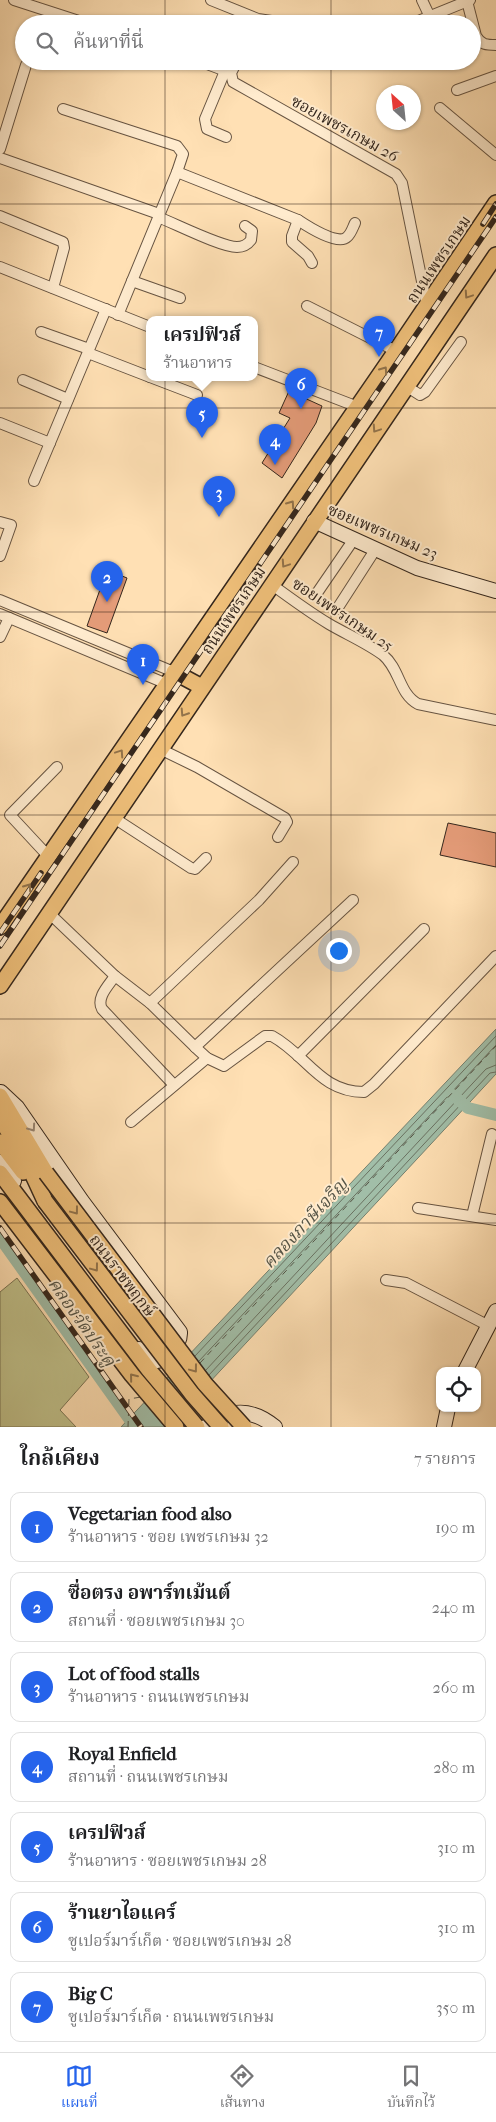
<!DOCTYPE html>
<html lang="th">
<meta charset="utf-8">
<style>
:root{--surface:#fff;--page:#f6f6f6;--text:#202124;--muted:#757577;--line:#e0e0e0;--accent:#2563eb}
body{margin:0;font-family:"IM FELL French Canon","Noto Serif Thai",serif;background:var(--page);color:var(--text)}
.controls{position:absolute;right:15px;bottom:15px;display:grid;overflow:hidden;border-radius:10px;box-shadow:0 1px 4px #0004}
.controls button{width:45px;height:45px;display:grid;place-items:center;padding:0;border:0;border-bottom:1px solid var(--line);background:var(--surface);color:var(--text);font:25px sans-serif}
.compass{position:absolute;left:376px;top:85px;width:45px;height:45px;border-radius:50%;background:var(--surface);box-shadow:0 1px 4px #0004;rotate:333deg}
.you{position:absolute;left:338px;top:950px;width:18px;height:18px;margin:-12px;border:4px solid #fff;border-radius:50%;background:#1a73e8;box-shadow:0 0 0 8px #1a73e833}
.badge{display:grid;place-items:center;width:32px;height:32px;border-radius:50%;background:var(--accent);color:#fff;font-size:16px;font-weight:700}
.pin{position:absolute;translate:-50% -41px;filter:drop-shadow(0 1px 2px #0008)}
.pin::after{content:'';position:absolute;top:26px;width:18px;height:15px;background:inherit;clip-path:polygon(0 0,100% 0,50% 100%)}
.popup{position:absolute;left:146px;top:316px;width:112px;height:65px;box-sizing:border-box;display:grid;place-content:center;border-radius:10px;background:var(--surface);filter:drop-shadow(0 1px 4px #0005);font-size:16px;white-space:nowrap;color:var(--muted)}
.popup b{font-size:19px;color:var(--text)}
.popup::after{content:'';position:absolute;left:50%;top:100%;margin-left:-10px;border:10px solid transparent;border-top-color:var(--surface)}
.list{margin:0;padding:0;list-style:none}
h2{display:flex;justify-content:space-between;align-items:center;height:65px;margin:0;padding:0 20px;font-size:21px}
h2 small{font-size:16px;font-weight:400;color:var(--muted)}
.list li{display:grid;grid-template-columns:32px 1fr auto;gap:15px;align-items:center;box-sizing:border-box;height:70px;margin:0 10px 10px;padding:0 10px;border:1px solid var(--line);border-radius:10px}
.list b{display:block;font-size:19px;white-space:nowrap}
.list p{margin:0;font-size:16px;white-space:nowrap;color:var(--muted)}
.list em{font-size:16px;font-style:normal;color:var(--muted)}
.icon{flex:none;width:28px;height:28px;fill:none;stroke:currentColor;stroke-width:2;stroke-linecap:round;stroke-linejoin:round}
.map{position:relative;flex:none;width:496px;height:1427px;overflow:hidden}
.search{position:absolute;background:var(--surface);box-shadow:0 1px 4px #0004;left:15px;right:15px;top:15px;height:55px;display:flex;align-items:center;gap:12px;box-sizing:border-box;padding:0 18px;border-radius:28px;color:var(--muted);font-size:19px}
.sheet{height:625px;background:var(--surface)}
nav{display:flex;justify-content:space-around;align-items:center;box-sizing:border-box;height:70px;border-top:1px solid var(--line);background:var(--surface);font-size:14px;color:var(--muted)}
nav a{display:grid;justify-items:center;gap:2px}
nav .on{color:var(--accent)}
.map>svg:first-child{display:block}
.green{fill:#c1c28c;stroke:#7a7454}
.water{fill:#a1bea8;stroke:#758170}
.lines{fill:none;stroke-linecap:round;stroke-linejoin:round}
.shore{stroke:#6a7262;stroke-width:1}
.canal{stroke:#a1bea8;stroke-width:12}
.ferry{stroke:#555446;stroke-width:1;stroke-dasharray:6 5;stroke-linecap:butt}
.building{fill:#e59c79;stroke:#34261c}
.street-casing{stroke:#675442;stroke-width:12}
.secondary-casing{stroke:#34261c;stroke-width:16}
.primary-casing{stroke:#34261c;stroke-width:18}
.street{stroke:#ffebce;stroke-width:10}
.secondary{stroke:#ffebce;stroke-width:14}
.primary{stroke:#f0c07a;stroke-width:15}
.rail-casing{stroke:#34261c;stroke-width:5.5}
.rail{stroke:#ffebce;stroke-width:4;stroke-dasharray:11;stroke-linecap:butt}
.primary-bridge-casing{stroke:#34261c;stroke-width:18;stroke-linecap:butt}
.primary-bridge{stroke:#f0c07a;stroke-width:15}
.oneway{stroke:#92734b}
.oneway2{stroke:#9a8875}
.grid{fill:none;stroke:#34261c;stroke-width:1;stroke-opacity:0.55}
.labels{text-anchor:middle;stroke-width:4;stroke-linejoin:round;paint-order:stroke}
.street-label{font-size:16px;fill:#34261c;stroke:#ffebce}
.water-label{font-size:18px;font-style:italic;fill:#555446;stroke:#ffebce}
</style>
<div class="map">
<svg width="496" height="1427" viewBox="0 0 496 1427">
<rect width="100%" height="100%" fill="#ffe0b4"/>
<filter id="stains"><feTurbulence type="fractalNoise" baseFrequency=".004" numOctaves="4"/><feColorMatrix values="0 0 0 0 .2 0 0 0 0 .09 0 0 0 0 .02 0 0 0 .5 -.17"/></filter>
<radialGradient id="worn" r=".72"><stop offset=".6" stop-color="#630" stop-opacity="0"/><stop offset="1" stop-color="#630" stop-opacity=".3"/></radialGradient>
<polygon class="green" points="17,1278 89,1377 60,1410 76,1427 0,1427 0,1292"/>
<polygon class="water" points="496,1029 496,1074 168,1427 121,1427"/>
<g class="lines">
<g class="shore">
<polyline points="195,1356 496,1036"/>
<polyline points="199,1361 496,1045"/>
<polyline points="206,1370 486,1069 496,1065"/>
<polyline points="209,1375 490,1073 496,1072"/>
</g>
<g class="canal">
<polyline points="453,1095 468,1108 496,1115"/>
<polyline points="0,1238 135,1427"/>
</g>
<g class="ferry">
<polyline points="200,1363 496,1046"/>
<polyline points="128,1427 129,1399 141,1397"/>
</g>
</g>
<g class="building">
<polygon points="289,391 322,406 316,423 282,478 262,463 290,418 279,413"/>
<polygon points="107,570 127,578 107,633 87,626"/>
<polygon points="448,823 496,833 496,867 440,855"/>
</g>
<g class="lines">
<g class="street-casing">
<g id="street">
<polyline points="14,0 88,24"/>
<polyline points="211,0 258,19 291,24"/>
<polyline points="422,0 430,17"/>
<path d="M467,1L476,36C481,45 487,45 496,45"/>
<polyline points="411,24 470,0"/>
<polyline points="199,61 231,73"/>
<polyline points="237,61 231,73 233,82 396,174 402,183 427,306"/>
<polyline points="225,71 205,119 207,129 226,137"/>
<polyline points="457,90 496,76"/>
<polyline points="440,108 496,155"/>
<polyline points="63,109 177,146 183,154 177,172 118,315"/>
<polyline points="0,149 26,65"/>
<polyline points="0,158 159,214"/>
<path d="M177,172L298,220C307,226 338,246 347,237C351,234 353,227 355,223"/>
<polyline points="0,216 63,242 64,248 53,288"/>
<path d="M158,217C176,224 221,247 237,247C243,247 248,244 251,240L252,231L245,226"/>
<polyline points="298,220 292,236 292,242 308,256 312,263"/>
<polyline points="0,267 150,327"/>
<polyline points="132,281 180,298"/>
<polyline points="307,306 396,351"/>
<polyline points="41,332 89,349"/>
<polyline points="88,353 150,377"/>
<polyline points="254,367 358,407"/>
<polyline points="150,377 197,395"/>
<polyline points="23,380 68,399"/>
<polyline points="406,386 420,395 425,392 461,342"/>
<polyline points="0,423 50,443"/>
<polyline points="34,481 106,309"/>
<polyline points="0,522 11,525 0,556"/>
<path d="M271,584C290,598 309,612 329,624C346,634 367,643 383,655C400,669 399,694 418,704L496,720"/>
<polyline points="317,593 354,539"/>
<polyline points="0,600 174,672"/>
<polyline points="337,609 375,550"/>
<polyline points="0,614 167,684"/>
<polyline points="0,637 9,618"/>
<polyline points="160,749 197,767 285,818 287,822 278,837"/>
<polyline points="114,818 191,868 195,869 206,858"/>
<polyline points="49,857 10,815 57,767"/>
<path d="M49,913L115,976L150,1003L195,1047L207,1058L224,1066L265,1036H272C307,1055 320,1092 364,1092L374,1084L496,956"/>
<path d="M115,976C108,986 96,998 102,1009L174,1085"/>
<polyline points="150,1003 259,900 293,862"/>
<polyline points="195,1047 353,900"/>
<polyline points="298,1056 424,929"/>
<polyline points="131,1122 207,1058"/>
<polyline points="418,1208 496,1220"/>
<polyline points="472,1216 492,1134"/>
<polyline points="386,1280 406,1283 489,1326"/>
</g>
</g>
<g class="secondary-casing">
<g id="secondary">
<polyline points="314,521 417,568 496,591"/>
<path d="M1,1092L17,1107L82,1201L180,1332C181,1347 162,1368 147,1359C143,1357 141,1353 139,1349"/>
<polyline points="0,1162 14,1181"/>
<polyline points="465,1371 496,1311"/>
<path d="M206,1427C229,1408 252,1408 275,1427"/>
<polyline points="444,1427 448,1408"/>
</g>
</g>
<g class="primary-casing">
<g id="primary">
<polyline points="174,672 202,687"/>
<polyline points="0,927 396,351 496,203"/>
<polyline points="0,986 496,255"/>
<polyline points="0,1096 46,1173"/>
<polyline points="0,1117 33,1175 45,1201"/>
<polyline points="0,1142 23,1172"/>
<polyline points="0,1173 149,1370 197,1427"/>
<polyline points="0,1202 132,1375 176,1427"/>
</g>
</g>
<use href="#street" class="street"/>
<use href="#secondary" class="secondary"/>
<use href="#primary" class="primary"/>
<g class="rail-casing">
<g id="rail">
<polyline points="483,224 496,204"/>
<polyline points="0,933 41,873"/>
<polyline points="0,946 496,217"/>
<polyline points="0,1228 141,1427"/>
</g>
</g>
<use href="#rail" class="rail"/>
<g class="primary-bridge-casing">
<g id="primary-bridge">
<polyline points="46,1173 205,1384 244,1427"/>
<polyline points="45,1201 192,1394 221,1427"/>
</g>
</g>
<use href="#primary-bridge" class="primary-bridge"/>
</g>
<defs><path id="oneway-chevron" d="M-2-3.5L2.5 0L-2 3.5" fill="none" stroke-width="1.6" stroke-linecap="round" stroke-linejoin="round" transform="scale(1.25)"/></defs>
<g class="oneway">
<use href="#oneway-chevron" transform="translate(468 295) rotate(124)"/>
<use href="#oneway-chevron" transform="translate(384 370) rotate(-55)"/>
<use href="#oneway-chevron" transform="translate(376 429) rotate(124)"/>
<use href="#oneway-chevron" transform="translate(291 504) rotate(-55)"/>
<use href="#oneway-chevron" transform="translate(285 564) rotate(124)"/>
<use href="#oneway-chevron" transform="translate(184 713) rotate(123)"/>
<use href="#oneway-chevron" transform="translate(120 753) rotate(-56)"/>
<use href="#oneway-chevron" transform="translate(28 887) rotate(-55)"/>
<use href="#oneway-chevron" transform="translate(75 1211) rotate(53)"/>
<use href="#oneway-chevron" transform="translate(95 1268) rotate(53)"/>
<use href="#oneway-chevron" transform="translate(194 1369) rotate(53)"/>
<use href="#oneway-chevron" transform="translate(133 1377) rotate(-129)"/>
</g>
<use class="oneway2" href="#oneway-chevron" transform="translate(32 1128) rotate(55)"/>
<path class="grid" d="M165,0V24M331,0V24M165,61V1427M331,61V1427M0,204H496M0,408H496M0,612H496M0,815H496M0,1019H496M0,1223H496"/>
<g class="labels">
<g class="street-label">
<text transform="translate(345 128) rotate(29)" y="6">ซอยเพชรเกษม 26</text>
<text transform="translate(438 259) rotate(-56)" y="6">ถนนเพชรเกษม</text>
<text transform="translate(383 531) rotate(23)" y="6">ซอยเพชรเกษม 23</text>
<text transform="translate(233 610) rotate(-56)" y="6">ถนนเพชรเกษม</text>
<text transform="translate(343 614) rotate(34)" y="6">ซอยเพชรเกษม 25</text>
<text transform="translate(123 1275) rotate(53)" y="6">ถนนราชพฤกษ์</text>
</g>
<g class="water-label">
<text transform="translate(305 1223) rotate(-47)" y="6">คลองภาษีเจริญ</text>
<text transform="translate(82 1322) rotate(55)" y="6">คลองวัดประดู่</text>
</g>
</g>
<rect width="100%" height="100%" filter="url(#stains)"/>
<rect width="100%" height="100%" fill="url(#worn)"/>
</svg>
<div class="controls">
<button><svg class="icon" aria-label="locate" viewBox="0 0 24 24"><circle cx="12" cy="12" r="6"/><path d="M12 2v4M12 18v4M2 12h4M18 12h4"/></svg></button>
</div>
<svg class="compass" viewBox="-18 -18 36 36"><path d="M0-13l5 13h-10z" fill="#e53935"/><path d="M0 13l5-13h-10z" fill="#757577"/></svg>
<div class="you"></div>
<div class="pin badge" style="left:143px;top:685px">1</div>
<div class="pin badge" style="left:107px;top:602px">2</div>
<div class="pin badge" style="left:219px;top:517px">3</div>
<div class="pin badge" style="left:275px;top:465px">4</div>
<div class="pin badge" style="left:202px;top:438px">5</div>
<div class="popup"><b>เครปฟิวส์</b>ร้านอาหาร</div>
<div class="pin badge" style="left:301px;top:409px">6</div>
<div class="pin badge" style="left:379px;top:357px">7</div>
<div class="search"><svg class="icon" aria-label="search" viewBox="0 0 24 24"><circle cx="10" cy="10" r="6"/><path d="M15 15l6 6"/></svg>ค้นหาที่นี่</div>
</div>
<section class="sheet">
<h2>ใกล้เคียง<small>7 รายการ</small></h2>
<ul class="list">
<li><span class="badge">1</span><div><b>Vegetarian food also</b><p>ร้านอาหาร · ซอย เพชรเกษม 32</p></div><em>190 m</em></li>
<li><span class="badge">2</span><div><b>ซื่อตรง อพาร์ทเม้นต์</b><p>สถานที่ · ซอยเพชรเกษม 30</p></div><em>240 m</em></li>
<li><span class="badge">3</span><div><b>Lot of food stalls</b><p>ร้านอาหาร · ถนนเพชรเกษม</p></div><em>260 m</em></li>
<li><span class="badge">4</span><div><b>Royal Enfield</b><p>สถานที่ · ถนนเพชรเกษม</p></div><em>280 m</em></li>
<li><span class="badge">5</span><div><b>เครปฟิวส์</b><p>ร้านอาหาร · ซอยเพชรเกษม 28</p></div><em>310 m</em></li>
<li><span class="badge">6</span><div><b>ร้านยาไอแคร์</b><p>ซูเปอร์มาร์เก็ต · ซอยเพชรเกษม 28</p></div><em>310 m</em></li>
<li><span class="badge">7</span><div><b>Big C</b><p>ซูเปอร์มาร์เก็ต · ถนนเพชรเกษม</p></div><em>350 m</em></li>
</ul>
</section>
<nav>
<a class="on"><svg class="icon" aria-label="map" viewBox="0 0 24 24"><path d="M3 6l6-2 6 2 6-2v14l-6 2-6-2-6 2zM9 4v14M15 6v14"/></svg>แผนที่</a>
<a><svg class="icon" aria-label="directions" viewBox="0 0 24 24"><path d="M12 3l9 9-9 9-9-9zM9 14v-3h6M13 9l2 2-2 2"/></svg>เส้นทาง</a>
<a><svg class="icon" aria-label="saved" viewBox="0 0 24 24"><path d="M7 4h10v16l-5-4-5 4z"/></svg>บันทึกไว้</a>
</nav>
